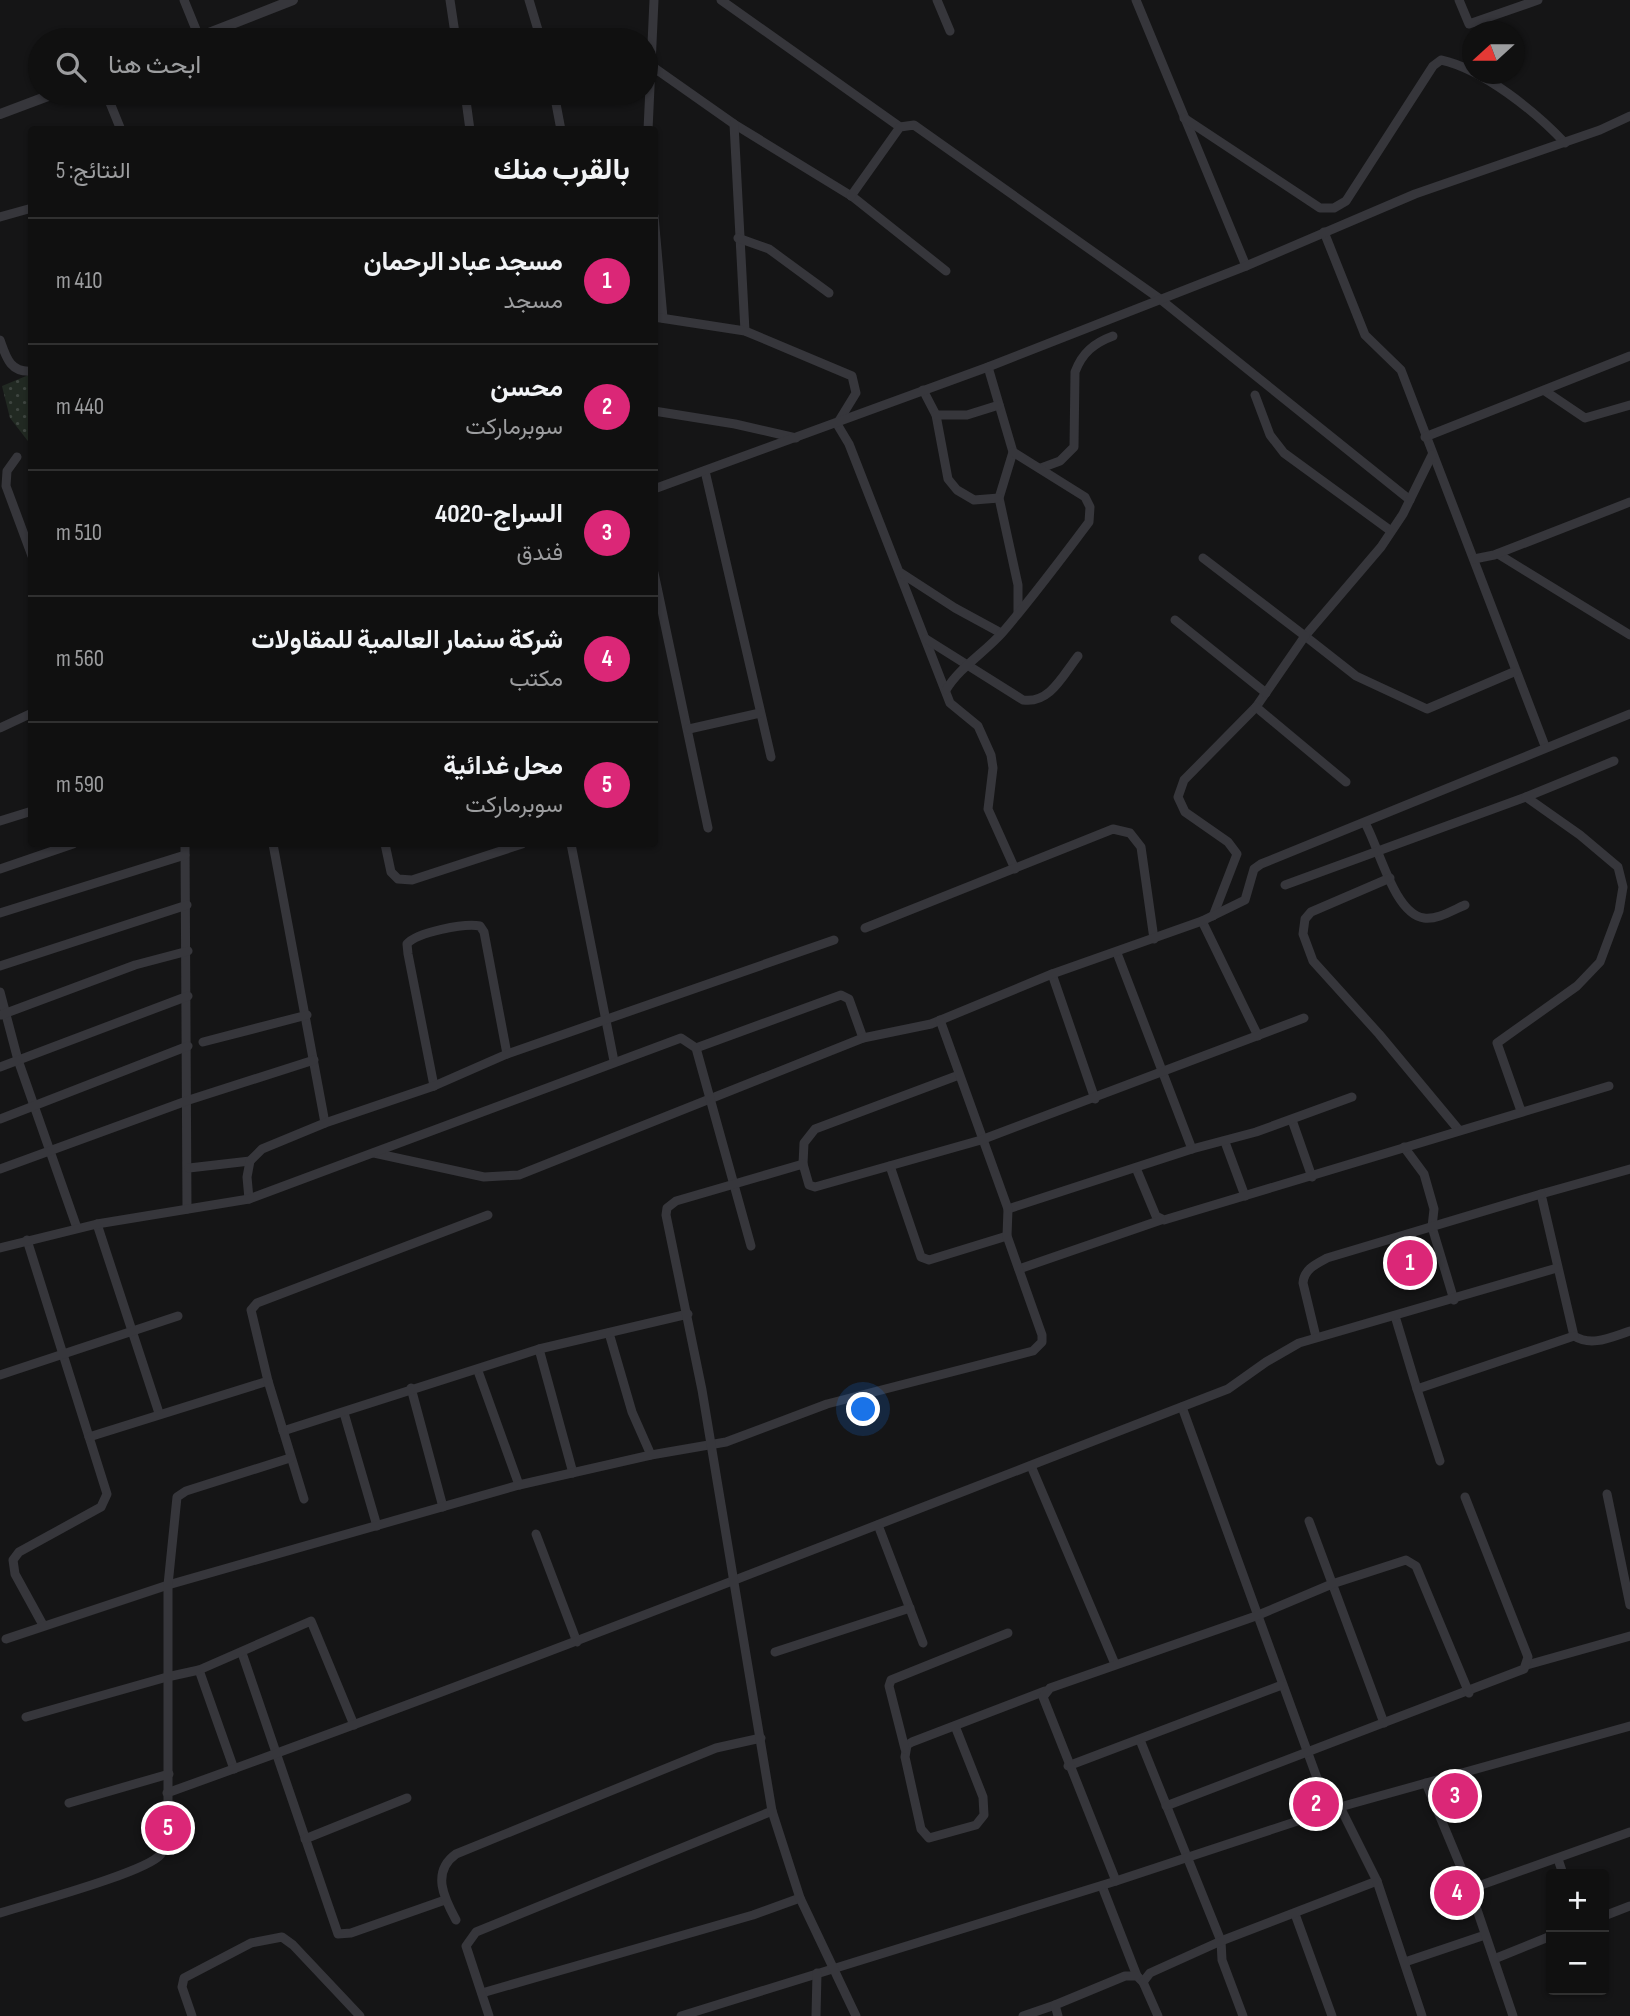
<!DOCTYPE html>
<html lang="ar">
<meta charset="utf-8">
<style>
:root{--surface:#101010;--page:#191919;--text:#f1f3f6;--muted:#9c9d9f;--line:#303030;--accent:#db2777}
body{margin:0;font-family:"Sofia Sans Condensed",Vazirmatn,sans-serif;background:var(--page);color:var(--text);direction:rtl}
.controls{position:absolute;right:21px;bottom:21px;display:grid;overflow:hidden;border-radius:7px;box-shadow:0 2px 5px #0004}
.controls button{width:63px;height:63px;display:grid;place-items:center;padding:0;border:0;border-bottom:2px solid var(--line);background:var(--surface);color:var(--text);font:35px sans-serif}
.compass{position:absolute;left:1462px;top:21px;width:63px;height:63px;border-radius:50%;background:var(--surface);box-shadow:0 2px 5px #0004;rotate:249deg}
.you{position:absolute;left:864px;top:1410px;width:24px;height:24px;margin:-18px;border:5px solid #fff;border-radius:50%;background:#1a73e8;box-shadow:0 0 0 10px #1a73e833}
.badge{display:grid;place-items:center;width:46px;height:46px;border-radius:50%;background:var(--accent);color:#fff;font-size:23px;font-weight:700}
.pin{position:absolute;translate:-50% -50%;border:4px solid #fff;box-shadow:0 2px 7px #0006}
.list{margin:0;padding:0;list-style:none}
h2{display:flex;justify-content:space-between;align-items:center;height:91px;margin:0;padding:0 28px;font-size:30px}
h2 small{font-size:23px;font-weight:400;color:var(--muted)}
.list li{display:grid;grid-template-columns:46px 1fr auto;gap:21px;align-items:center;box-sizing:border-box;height:126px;padding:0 28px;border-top:2px solid var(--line)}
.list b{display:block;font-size:26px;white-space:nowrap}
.list p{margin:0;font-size:23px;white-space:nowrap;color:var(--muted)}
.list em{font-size:23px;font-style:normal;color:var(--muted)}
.icon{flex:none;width:38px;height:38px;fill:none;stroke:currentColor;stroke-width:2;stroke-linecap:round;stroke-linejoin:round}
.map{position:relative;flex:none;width:1630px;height:2016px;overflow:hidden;direction:ltr}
.search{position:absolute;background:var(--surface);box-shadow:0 2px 5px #0004;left:28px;top:28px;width:630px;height:77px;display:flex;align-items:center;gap:18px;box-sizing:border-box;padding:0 24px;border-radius:38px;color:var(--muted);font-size:26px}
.panel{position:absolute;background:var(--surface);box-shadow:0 2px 5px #0004;left:28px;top:126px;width:630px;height:721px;border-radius:7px;direction:rtl}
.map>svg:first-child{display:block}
.park{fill:url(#park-dots)}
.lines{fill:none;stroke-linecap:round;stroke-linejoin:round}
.minor{stroke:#36363b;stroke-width:9}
.tertiary{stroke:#36363b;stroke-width:10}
</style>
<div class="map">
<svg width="1630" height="2016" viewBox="0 0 1630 2016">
<defs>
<pattern id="park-dots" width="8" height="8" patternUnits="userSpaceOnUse" patternTransform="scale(1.75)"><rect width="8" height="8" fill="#212922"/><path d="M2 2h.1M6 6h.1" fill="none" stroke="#3e4540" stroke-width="1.8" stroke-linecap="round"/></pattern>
</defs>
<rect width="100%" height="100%" fill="#151516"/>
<polygon class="park" points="31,374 31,445 10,418 2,386"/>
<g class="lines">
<g class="minor">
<polyline points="184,0 199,37"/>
<polyline points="450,0 456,40"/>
<polyline points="529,0 541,40"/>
<polyline points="721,0 900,127"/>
<polyline points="937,0 950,31"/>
<polyline points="1136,0 1246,266"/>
<polyline points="1459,0 1469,24 1538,0"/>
<polyline points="653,67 734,124 853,197 946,271"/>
<polyline points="106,93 121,130"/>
<polyline points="465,93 470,130"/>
<polyline points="554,93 561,130"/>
<path d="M1184,118L1320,208H1334L1346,201L1433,66L1441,60C1483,69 1536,112 1565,143"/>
<polyline points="734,124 745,331"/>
<polyline points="648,130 654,0"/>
<polyline points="851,196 900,127 914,125 1160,299 1410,500"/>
<polyline points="654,216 663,318"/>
<polyline points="0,217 32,208"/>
<polyline points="1324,232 1365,335 1401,370 1545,746"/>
<polyline points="738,238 769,249 829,293"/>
<polyline points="654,317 745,331 852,376 856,393 837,424 849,444 950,703 978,726 991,755 993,768 988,809 1015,869"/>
<path d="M0,340C6,357 10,373 32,371"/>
<polyline points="988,367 1013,452 999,498 1018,585 1018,612"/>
<polyline points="923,390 936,415 948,479 957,490 974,500 999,498"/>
<polyline points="1545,391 1585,418 1630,405"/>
<polyline points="1255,395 1270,435 1284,453 1391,531"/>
<polyline points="654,411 735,424 796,438"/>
<polyline points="936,415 967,415 999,405"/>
<polyline points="1425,437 1630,356"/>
<polyline points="1432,455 1403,514 1381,547 1305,636 1356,676 1427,709 1516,671"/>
<polyline points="17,457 7,471 6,486 32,556"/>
<path d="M1041,468L1060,461L1074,447L1075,372C1082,353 1094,343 1113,336"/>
<polyline points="705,471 771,757"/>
<polyline points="654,489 988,367 1246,266 1415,194 1600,130 1630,116"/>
<polyline points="1498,554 1630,635"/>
<polyline points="1203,558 1305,636 1256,707 1184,780 1178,797 1185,812 1228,842 1237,854 1213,916"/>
<polyline points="1474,559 1494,555 1630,502"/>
<polyline points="654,573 708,828"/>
<polyline points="901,573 955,608 1001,633"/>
<polyline points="1175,620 1266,693"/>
<path d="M926,639L1023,700C1050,704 1063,675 1078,656"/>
<path d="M946,690C959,668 984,653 1002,633C1033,597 1061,559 1089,522L1090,507L1085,497L1013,452"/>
<polyline points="1256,707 1346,782"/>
<polyline points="0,728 32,713"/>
<polyline points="689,729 760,713"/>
<polyline points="0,821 32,811"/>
<path d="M1365,823C1379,847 1394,914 1424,918C1437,920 1453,910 1465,905"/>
<polyline points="185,844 187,1209"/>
<polyline points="273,844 325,1123"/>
<polyline points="385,844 391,872 398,879 412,880 522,844"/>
<polyline points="571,844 614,1061"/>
<polyline points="0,869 73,844"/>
<polyline points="1390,878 1311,912 1305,919 1303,934 1313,961 1379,1034 1458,1129"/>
<polyline points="1285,885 1526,797"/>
<polyline points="0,913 185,855"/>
<polyline points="1202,921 1258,1036"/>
<polyline points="865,928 1113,829 1130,833 1141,847 1154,939"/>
<polyline points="1117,953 1192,1149"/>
<polyline points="0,966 187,905"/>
<polyline points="1052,974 1095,1099"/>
<polyline points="0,992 18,1060 77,1228"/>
<polyline points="1,1015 135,965 188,951"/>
<polyline points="203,1042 307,1015"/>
<polyline points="696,1048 841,995 849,999 863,1038"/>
<polyline points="0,1067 188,996"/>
<path d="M434,1086L408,954L407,944C417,932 465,923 480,926L484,932L507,1054"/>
<polyline points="1521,1111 1497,1043 1577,986 1600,962 1619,911 1623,887 1618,867 1580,835 1526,797 1614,761"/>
<polyline points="0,1119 188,1046"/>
<polyline points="1292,1120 1312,1177"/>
<polyline points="1225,1142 1245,1196"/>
<polyline points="1404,1147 1424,1174 1434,1209 1432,1227 1454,1300"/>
<polyline points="374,1153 484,1177 519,1175 863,1038 931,1024 1052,974 1202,921 1245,900 1254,869 1261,864 1630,714"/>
<polyline points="803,1164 804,1143 815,1129 959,1075"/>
<polyline points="890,1166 921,1257 929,1260 1007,1236"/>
<polyline points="189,1168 250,1161"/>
<polyline points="1136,1168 1156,1216 1164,1220 1609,1086"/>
<polyline points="0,1169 189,1100 314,1060"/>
<path d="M1630,1169L1541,1194L1574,1336C1592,1347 1611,1337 1630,1331"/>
<polyline points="249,1199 247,1177 250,1161 262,1149 325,1123 434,1086 507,1054 834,940"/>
<polyline points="1008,1209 1192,1149 1256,1132 1352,1097"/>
<polyline points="97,1224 159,1413"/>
<polyline points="27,1240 107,1494 101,1507 19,1552 13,1560 15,1574 43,1625"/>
<polyline points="0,1248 97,1224 249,1199 681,1038 696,1048 751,1246"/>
<polyline points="1019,1269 1161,1220"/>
<polyline points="1395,1316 1417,1389"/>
<polyline points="609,1333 632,1412 651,1455"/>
<path d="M1316,1337L1303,1283C1304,1269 1316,1264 1327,1258L1541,1194"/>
<polyline points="539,1349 573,1473"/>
<polyline points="478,1371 519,1485"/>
<polyline points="0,1375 178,1316"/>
<polyline points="411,1388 443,1507"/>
<polyline points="1182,1407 1329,1811"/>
<polyline points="344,1413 377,1526"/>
<polyline points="283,1431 539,1349 688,1314"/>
<polyline points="89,1437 268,1381"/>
<polyline points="1440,1461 1417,1389 1574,1336"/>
<polyline points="1031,1466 1115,1664"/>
<polyline points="1607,1494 1630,1605"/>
<polyline points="304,1499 268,1381 251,1310 257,1303 488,1215"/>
<polyline points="1309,1521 1384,1723"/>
<polyline points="878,1525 923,1643"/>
<polyline points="536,1534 577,1642"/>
<polyline points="6,1639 168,1585 519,1485 651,1455 726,1442 827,1404 1033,1351 1042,1342 1042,1335 1007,1236 1008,1209 940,1020"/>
<polyline points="775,1652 910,1608"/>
<polyline points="242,1653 338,1934 351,1933 445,1900"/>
<polyline points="1527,1665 1630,1636"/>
<polyline points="199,1670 234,1769"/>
<polyline points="26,1717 167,1677 199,1670 311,1621 354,1725"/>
<polyline points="955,1726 983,1797 984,1815 976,1825 929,1838 921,1829 905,1757 907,1745 912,1742 1045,1691"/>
<polyline points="1140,1740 1221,1941 1222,1960 1243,2016"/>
<polyline points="905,1749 889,1686 891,1680 1008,1633"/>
<polyline points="1068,1766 1282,1685"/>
<path d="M167,1793C523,1665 875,1525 1228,1389L1266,1362L1299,1343L1557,1268"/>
<polyline points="69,1803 169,1774"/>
<polyline points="1166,1806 1524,1669 1528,1657 1465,1497"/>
<polyline points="1340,1807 1426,1783"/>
<polyline points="305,1839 407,1798"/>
<polyline points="1558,1859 1563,1874"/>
<polyline points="1102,1886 1137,1976"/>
<polyline points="1470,1889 1630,1832"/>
<path d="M0,1913C28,1904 148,1872 161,1854C169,1844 167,1825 168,1812V1585L177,1497L186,1491L290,1458"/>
<polyline points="1295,1914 1332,2016"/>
<polyline points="1604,1916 1630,1906"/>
<path d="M456,1920C444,1898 431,1872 456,1854L716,1748L761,1738"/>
<polyline points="1494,1959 1551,1936"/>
<polyline points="1405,1962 1485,1935"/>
<polyline points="482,1993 753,1915 800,1898"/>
<polyline points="192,2016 182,1987 184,1978 251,1943 282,1937 293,1945 360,2016"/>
<polyline points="489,2016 466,1946 476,1932 772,1811"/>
<polyline points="681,2016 1116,1881"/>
<polyline points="816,2016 817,1973"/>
<polyline points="856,2016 800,1898 772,1811 702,1390 666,1215 667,1208 676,1201 803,1164 809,1185 815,1187 981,1140 1304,1018"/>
<polyline points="1023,2016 1055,2005"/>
<polyline points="1058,2016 1055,2005 1125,1976 1137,1976 1143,1982"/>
<polyline points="1158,2016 1143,1982 1150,1973 1221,1941 1377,1881"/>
<polyline points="1422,2016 1377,1881 1340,1807 1116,1881 1043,1697 1050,1688 1256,1616 1332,1584 1406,1560 1416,1566 1469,1693"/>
<polyline points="1513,2016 1470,1889 1426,1783 1630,1726"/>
</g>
<g class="tertiary">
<polyline points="191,40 293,0"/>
<polyline points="0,114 56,93"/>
</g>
</g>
</svg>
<div class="controls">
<button>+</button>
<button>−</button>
</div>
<svg class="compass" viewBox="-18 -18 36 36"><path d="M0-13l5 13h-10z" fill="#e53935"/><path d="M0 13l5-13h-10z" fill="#9c9d9f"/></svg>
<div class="you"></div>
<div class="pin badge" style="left:1410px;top:1263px">1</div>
<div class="pin badge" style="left:1316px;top:1804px">2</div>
<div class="pin badge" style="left:1455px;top:1796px">3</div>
<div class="pin badge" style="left:1457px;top:1893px">4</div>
<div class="pin badge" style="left:168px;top:1828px">5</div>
<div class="search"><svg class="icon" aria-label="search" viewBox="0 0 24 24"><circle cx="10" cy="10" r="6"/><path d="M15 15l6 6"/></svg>ابحث هنا</div>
<section class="panel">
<h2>بالقرب منك<small>النتائج: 5</small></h2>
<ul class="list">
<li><span class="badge">1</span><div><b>مسجد عباد الرحمان</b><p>مسجد</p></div><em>410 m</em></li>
<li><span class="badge">2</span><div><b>محسن</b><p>سوبرماركت</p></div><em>440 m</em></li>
<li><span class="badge">3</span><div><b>السراج-4020</b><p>فندق</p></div><em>510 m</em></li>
<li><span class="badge">4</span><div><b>شركة سنمار العالمية للمقاولات</b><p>مكتب</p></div><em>560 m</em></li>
<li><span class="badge">5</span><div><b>محل غدائية</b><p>سوبرماركت</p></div><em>590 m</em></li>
</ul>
</section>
</div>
